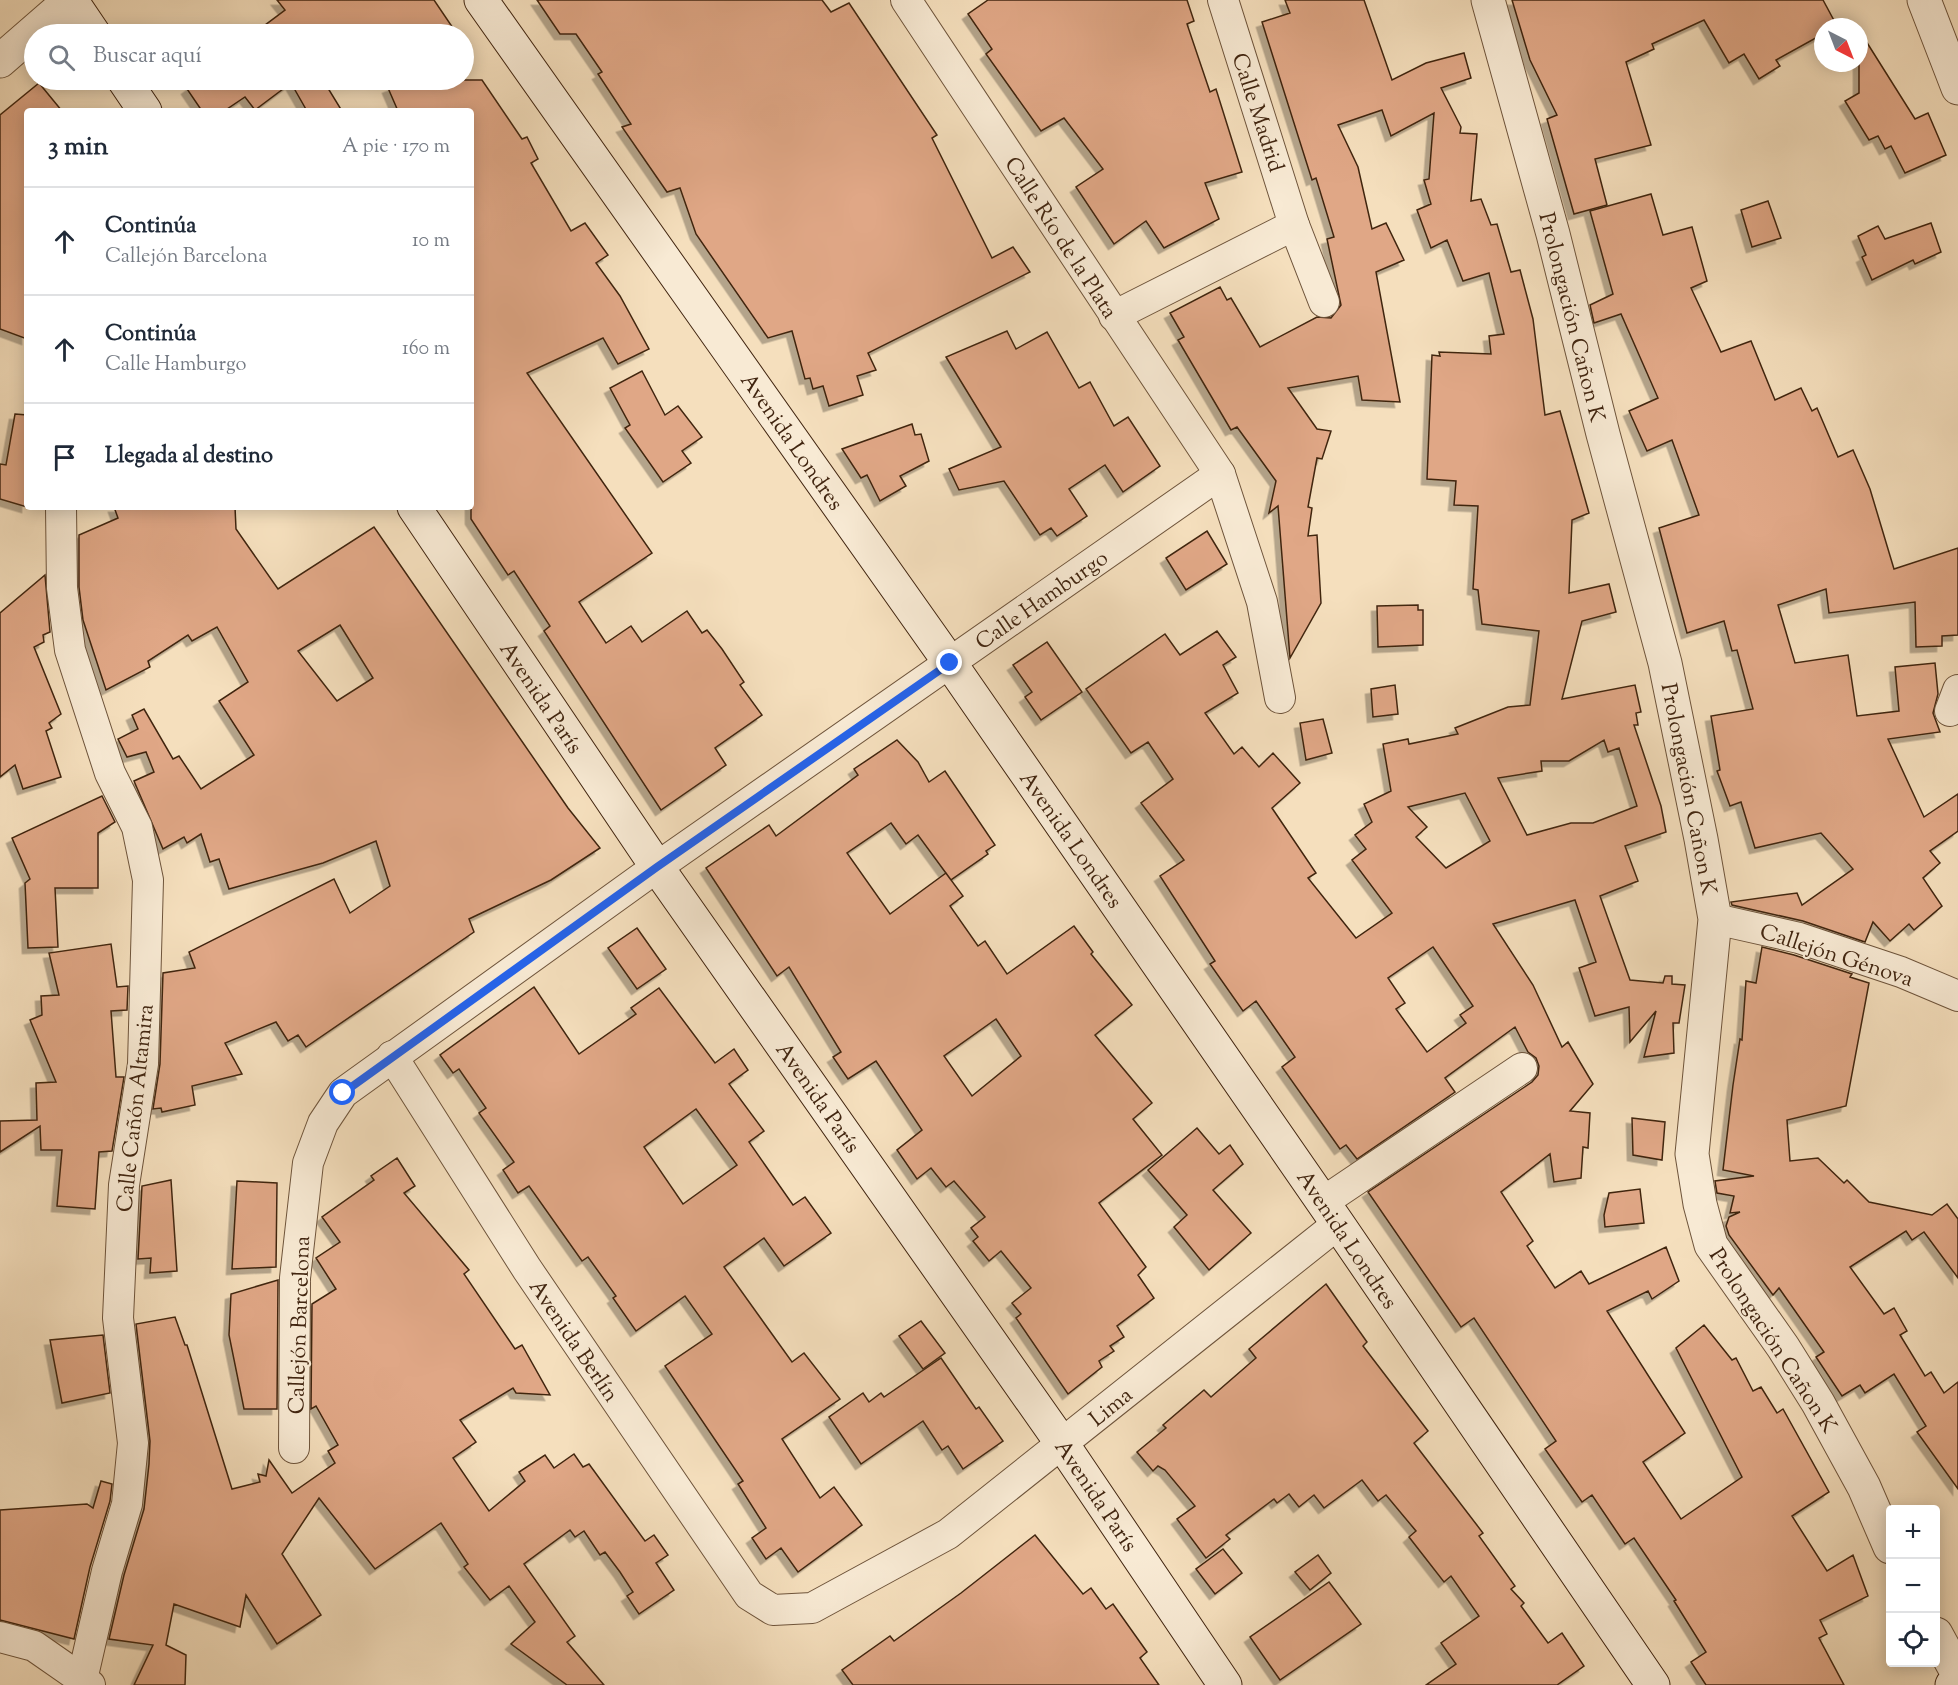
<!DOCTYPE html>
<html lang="es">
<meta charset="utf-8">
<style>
:root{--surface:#fff;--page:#f6f6f7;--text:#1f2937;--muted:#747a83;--line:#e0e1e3}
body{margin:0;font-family:"Sorts Mill Goudy",serif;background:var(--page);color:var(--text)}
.controls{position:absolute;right:18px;bottom:18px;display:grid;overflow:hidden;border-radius:6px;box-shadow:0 3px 15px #0003}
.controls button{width:54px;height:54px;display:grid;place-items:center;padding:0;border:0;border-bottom:2px solid var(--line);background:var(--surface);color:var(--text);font:30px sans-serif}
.compass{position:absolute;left:1814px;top:18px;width:54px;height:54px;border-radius:50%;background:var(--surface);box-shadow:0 3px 15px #0003;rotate:138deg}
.stop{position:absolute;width:18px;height:18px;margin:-14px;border:4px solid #2563eb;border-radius:50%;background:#fff}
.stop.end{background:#2563eb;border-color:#fff;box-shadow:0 2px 6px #0008}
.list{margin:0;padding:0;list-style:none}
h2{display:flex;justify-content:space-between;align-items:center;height:78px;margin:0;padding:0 24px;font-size:26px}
h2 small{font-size:20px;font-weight:400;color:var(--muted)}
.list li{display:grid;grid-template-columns:39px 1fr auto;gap:18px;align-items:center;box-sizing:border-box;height:108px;padding:0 24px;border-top:2px solid var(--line)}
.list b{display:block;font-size:22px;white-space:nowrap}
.list p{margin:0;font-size:20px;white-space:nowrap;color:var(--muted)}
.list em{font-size:20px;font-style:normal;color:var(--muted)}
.icon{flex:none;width:33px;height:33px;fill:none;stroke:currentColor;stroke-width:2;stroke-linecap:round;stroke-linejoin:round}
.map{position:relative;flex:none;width:1958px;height:1685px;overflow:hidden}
.search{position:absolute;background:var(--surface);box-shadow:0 3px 15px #0003;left:24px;top:24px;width:450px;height:66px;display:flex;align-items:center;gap:15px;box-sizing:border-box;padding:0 21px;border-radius:33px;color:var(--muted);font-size:22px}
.panel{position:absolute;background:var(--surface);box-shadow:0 3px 15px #0003;left:24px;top:108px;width:450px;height:402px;border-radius:6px}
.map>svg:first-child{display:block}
.building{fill:#e0a786;stroke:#412510;stroke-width:1.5;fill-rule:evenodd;filter:url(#shadow)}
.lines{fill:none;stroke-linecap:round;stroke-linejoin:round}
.minor-casing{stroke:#6e543b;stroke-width:32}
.tertiary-casing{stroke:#6e543b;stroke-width:35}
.secondary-casing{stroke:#412510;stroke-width:35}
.minor{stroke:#f8ead4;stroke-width:30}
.tertiary{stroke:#f8ead4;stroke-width:33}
.secondary{stroke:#f8ead4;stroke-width:33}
.route{stroke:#2563eb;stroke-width:8}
.labels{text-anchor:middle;stroke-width:4.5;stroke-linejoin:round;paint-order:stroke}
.street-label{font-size:22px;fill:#412510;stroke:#f8ead4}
</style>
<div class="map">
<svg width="1958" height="1685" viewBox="0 0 1958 1685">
<defs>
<filter id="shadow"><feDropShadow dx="-5.5" dy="5.5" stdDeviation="0" flood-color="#0004"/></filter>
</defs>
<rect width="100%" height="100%" fill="#f5dfbd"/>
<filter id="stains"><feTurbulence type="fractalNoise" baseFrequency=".00333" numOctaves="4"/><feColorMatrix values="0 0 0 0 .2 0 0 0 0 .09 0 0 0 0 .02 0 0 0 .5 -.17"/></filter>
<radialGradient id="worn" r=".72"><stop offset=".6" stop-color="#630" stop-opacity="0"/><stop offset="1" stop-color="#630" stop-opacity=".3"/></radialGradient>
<g class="building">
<polygon points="277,0 434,0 457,34 367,34 362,29 356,34 253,34 285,10"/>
<polygon points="537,0 822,0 831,12 849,3 937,135 932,138 992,258 1013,247 1030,272 868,353 876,370 857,376 863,395 829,406 823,386 813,389 810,378 805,379 792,331 768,338 696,234 680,188 667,192 622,127 631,124 598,74 602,72 576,34 560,34"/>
<polygon points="988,0 1187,0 1194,21 1187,24 1210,92 1216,89 1242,172 1205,183 1219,219 1164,248 1146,221 1114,244 1076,187 1103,169 1064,118 1041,131 986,54 992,49 968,14"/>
<path d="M1285,0H1364L1392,80L1426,63L1464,53L1471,78L1441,88L1461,127L1460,133L1477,134L1471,201L1481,199L1491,225L1497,224L1511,272L1520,270L1533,319L1545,415L1560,411L1589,513L1572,520L1569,593L1609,584L1616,612L1582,621L1562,699L1635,685L1641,712L1636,713L1638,725H1634L1661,806L1666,832L1625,846L1638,881L1600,896L1630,980L1663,983L1665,976H1672V984L1685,985L1679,1023H1673L1674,1053L1644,1057L1656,1011L1630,1042L1629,1007L1595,1016L1579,968L1596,962L1575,900L1493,924L1533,985L1562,1047L1568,1042L1593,1084L1570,1111L1590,1113L1588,1148L1583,1147L1581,1178L1554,1182L1550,1154L1501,1192L1533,1241L1527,1246L1555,1288L1581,1271L1589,1284L1666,1247L1679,1281L1652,1299L1648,1291L1607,1311L1685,1433L1643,1462L1681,1519L1742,1477L1676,1348L1704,1325L1732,1360L1736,1358L1753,1391L1761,1387L1777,1413L1783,1409L1829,1492L1792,1516L1827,1571L1853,1555L1868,1596L1820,1620L1827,1634L1819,1638L1844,1685H1706L1691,1662L1706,1652L1674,1601L1676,1600L1634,1538L1625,1544L1592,1495L1582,1502L1545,1449L1556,1441L1474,1318L1461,1327L1368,1192L1532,1082L1538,1075L1539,1066L1536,1058L1528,1052L1515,1027L1445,1078L1455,1092L1357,1159L1346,1145L1340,1149L1282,1067L1295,1057L1256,1001L1243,1011L1210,964L1215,961L1160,876L1184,860L1141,803L1173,779L1148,742L1131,753L1086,689L1165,634L1180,655L1217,631L1236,657L1223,665L1238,693L1205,713L1234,754L1242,747L1259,767L1273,753L1300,783L1272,808L1316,873L1308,878L1356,938L1392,913L1352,860L1366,849L1355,835L1372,822L1364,804L1391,791L1383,744L1408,739L1409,744L1458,734L1455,728L1508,707L1530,705L1539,631L1482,624L1478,590L1473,589L1478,506L1454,505L1456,481L1427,479L1432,355L1440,356L1439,352L1491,354L1489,336L1504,334L1489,273L1463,281L1447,240L1431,248L1417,210L1431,204L1424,180L1429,179L1434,113L1391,136L1382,110L1338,125L1358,167L1372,229L1386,223L1404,260L1376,272L1400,402L1362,400L1358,376L1288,388L1317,429L1331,431L1322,459L1317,458L1308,507L1312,508L1308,536L1317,535L1321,603L1290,658L1278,506L1269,513L1276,481L1237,427L1231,430L1178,340L1184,337L1170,313L1220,287L1227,300L1231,298L1260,347L1317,317L1331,318L1341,305L1327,239L1334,237L1316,178L1312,180L1262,22L1290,13ZM1604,740L1608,752L1619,748L1637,806L1593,823H1571L1527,835L1498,778L1542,771L1541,761H1569ZM1465,793L1490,841L1446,868L1416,837L1427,827L1408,807ZM1433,947L1473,1006L1460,1015L1466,1023L1427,1052L1396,1009L1405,1003L1388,978Z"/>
<polygon points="1512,0 1823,0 1837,26 1823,27 1823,34 1776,60 1780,66 1759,79 1744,54 1729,63 1704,20 1652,44 1654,49 1626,62 1651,145 1595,159 1607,205 1574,214 1547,119 1557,115 1530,60"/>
<polygon points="1859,30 1915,119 1928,113 1946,155 1905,173 1891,146 1885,149 1878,136 1869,140 1845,101 1859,93"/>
<polygon points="199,80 323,80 342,111 307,111 291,83 255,110 245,97 224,111 202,111 187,89"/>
<polygon points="409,80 482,80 522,139 527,137 538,159 531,163 571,231 585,223 608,255 596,263 620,296 649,349 618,364 603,338 527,373 652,553 579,602 606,643 631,626 642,642 687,611 702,633 707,630 722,649 744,682 740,685 762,715 715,748 726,765 661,810 544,631 550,626 514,571 508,575 471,519 471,111 398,111 388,88"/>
<polygon points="39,83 62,111 27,111 27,339 0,329 0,115"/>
<polygon points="1651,194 1663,235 1692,227 1707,281 1691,288 1721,352 1751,341 1775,400 1801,388 1812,411 1817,408 1838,457 1853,450 1870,489 1894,569 1958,548 1958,635 1942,636 1942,646 1916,647 1915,602 1829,613 1826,589 1778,605 1795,663 1848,655 1857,716 1899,711 1895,667 1935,663 1938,694 1933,713 1940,732 1888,739 1924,817 1958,794 1958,831 1930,851 1940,863 1923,878 1942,906 1914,930 1909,924 1890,941 1873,922 1865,942 1803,921 1732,905 1731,902 1797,893 1802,905 1853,869 1821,833 1755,848 1741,802 1730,806 1717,771 1720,770 1711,716 1753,709 1737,650 1732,651 1724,621 1687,633 1659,528 1699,515 1672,440 1647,451 1629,411 1658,398 1621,314 1594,323 1590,305 1613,294 1590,211"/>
<polygon points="1768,201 1781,238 1752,247 1741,210"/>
<polygon points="1931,223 1941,252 1915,264 1913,260 1872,280 1862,257 1866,255 1858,236 1878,226 1885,239"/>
<polygon points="1007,331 1016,349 1047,332 1079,388 1090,382 1114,426 1128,417 1160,466 1123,492 1105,465 1069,489 1087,516 1057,536 1051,528 1040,535 1004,481 959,490 949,469 1001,447 946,357"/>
<polygon points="642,371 665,415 678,406 702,437 682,451 691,463 663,482 625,428 630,425 610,388"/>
<polygon points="15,414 27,415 27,507 0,499 0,464 6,465"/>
<polygon points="912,424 915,435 921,434 929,461 900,476 906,486 880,501 867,475 861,478 842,449"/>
<path d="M114,507H235L236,529L278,589L374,527L568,808L600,848L551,880L469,919L474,932L306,1047L298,1035L288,1041L276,1022L225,1043L242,1074L192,1086L195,1105L162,1112L161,1108L153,1109L160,1064L163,973L195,968L189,952L334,879L350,913L390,886L376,841L323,863L229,889L219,859L210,862L201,834L187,843L184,837L163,849L134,781L154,772L146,752L127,757L118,739L138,729L132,715L144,709L173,759L179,756L201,789L254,755L219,701L248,682L217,627L192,641L188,635L148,661L150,667L106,690L83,620L79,587V535L118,518ZM340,625L373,678L337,701L298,651Z"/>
<polygon points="1207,531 1227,564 1186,590 1166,558"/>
<polygon points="45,575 50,632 43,635 44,642 34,647 61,714 49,723 52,728 46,731 61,777 23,789 15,765 0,777 0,613"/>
<polygon points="1418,605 1418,610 1423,610 1423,645 1378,647 1377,606"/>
<polygon points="1047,642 1082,692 1041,720 1025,697 1032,692 1013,665"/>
<polygon points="1395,685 1398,714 1373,717 1371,689"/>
<polygon points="1323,719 1332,753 1306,760 1300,723"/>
<path d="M897,740L918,762L929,782L945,771L995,845L986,851L988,854L951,880L963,896L950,906L978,946L985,941L1007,974L1074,926L1093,952L1091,954L1132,1005L1095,1035L1152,1103L1133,1119L1162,1155L1099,1203L1146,1267L1138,1275L1154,1298L1117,1326L1124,1337L1110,1346L1114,1351L1099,1361L1102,1367L1068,1394L1016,1318L1021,1314L1012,1303L1031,1288L1001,1251L989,1261L973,1241L978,1237L971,1228L985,1217L954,1181L946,1187L931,1168L917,1179L897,1150L922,1130L876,1061L848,1079L833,1057L841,1052L789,967L777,976L706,868L769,825L776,836L858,775L854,769ZM891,823L906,844L918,835L951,880L946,873L890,914L847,853ZM996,1019L1021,1056L972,1096L944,1056Z"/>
<polygon points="102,796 115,822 98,833 98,888 55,888 58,947 28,948 25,883 30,879 12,838"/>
<polygon points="637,928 666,969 637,989 608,948"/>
<polygon points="111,944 117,987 128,986 127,1010 111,1011 116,1077 124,1077 112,1151 99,1152 95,1209 57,1206 62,1150 41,1150 40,1126 0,1152 0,1121 37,1120 36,1083 56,1082 30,1020 42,1015 41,996 59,995 49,953"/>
<polygon points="1762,947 1794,955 1852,974 1850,977 1869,983 1846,1106 1787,1120 1790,1161 1818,1158 1844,1183 1847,1180 1869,1202 1932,1215 1947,1204 1958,1219 1958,1278 1924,1232 1912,1240 1906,1231 1850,1267 1884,1314 1894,1308 1907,1331 1900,1335 1925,1376 1931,1372 1944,1393 1958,1382 1958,1489 1917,1432 1926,1426 1894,1374 1865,1393 1860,1385 1842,1396 1816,1357 1824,1352 1779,1288 1773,1295 1729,1235 1726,1226 1729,1217 1740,1212 1730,1213 1734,1196 1717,1193 1715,1181 1754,1176 1723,1170 1733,1085 1740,1039 1742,1040 1746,981 1756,983"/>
<path d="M534,987L579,1054L636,1014L631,1008L659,988L715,1063L734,1049L748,1070L729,1084L764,1131L749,1142L793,1205L805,1197L831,1233L784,1266L764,1238L724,1267L792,1362L804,1353L840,1399L782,1439L820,1498L834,1487L862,1525L798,1572L781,1548L766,1559L752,1538L766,1528L738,1484L743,1481L665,1366L712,1334L685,1296L636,1331L613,1298L616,1296L588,1257L582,1261L529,1186L518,1193L503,1170L514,1162L479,1113L486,1108L459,1069L453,1073L440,1055ZM696,1109L737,1165L683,1204L644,1147Z"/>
<polygon points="1632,1118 1665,1122 1662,1160 1633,1155"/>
<polygon points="1197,1128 1219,1154 1230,1145 1243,1164 1213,1190 1251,1233 1209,1270 1174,1227 1187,1215 1148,1170"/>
<polygon points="397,1158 415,1186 404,1193 469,1270 464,1274 515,1349 522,1345 550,1395 516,1393 513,1388 460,1420 476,1442 453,1458 489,1511 525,1481 519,1472 545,1455 554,1468 574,1454 583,1467 589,1464 645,1541 654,1535 668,1555 656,1563 674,1590 639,1614 627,1596 633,1592 620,1572 605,1552 600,1555 584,1531 575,1537 570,1530 524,1564 575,1636 567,1642 604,1685 567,1685 511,1644 535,1622 509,1586 490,1600 464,1567 468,1564 441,1523 375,1569 319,1498 282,1554 321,1615 277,1644 246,1595 240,1627 174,1604 166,1645 186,1655 185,1685 134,1685 153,1645 109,1639 124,1575 144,1509 149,1464 150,1441 136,1324 175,1317 185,1345 187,1345 232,1489 260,1482 258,1474 266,1476 269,1460 292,1493 335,1463 328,1451 338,1445 316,1406 311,1409 312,1304 336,1289 316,1258 340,1242 322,1217 374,1180 371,1176"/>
<polygon points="171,1180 177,1271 150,1273 151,1258 138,1259 142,1186"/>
<polygon points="237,1181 277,1183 276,1267 232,1269"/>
<polygon points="1640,1189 1644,1223 1605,1227 1604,1215 1609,1193"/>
<polygon points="278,1280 277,1409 244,1409 229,1335 231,1294"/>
<polygon points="1326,1284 1367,1342 1363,1346 1428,1431 1414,1443 1483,1533 1479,1536 1515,1586 1511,1589 1524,1603 1521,1606 1548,1643 1562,1633 1584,1666 1557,1685 1426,1685 1456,1664 1441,1643 1479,1616 1451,1576 1444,1582 1409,1537 1416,1531 1386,1495 1378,1501 1362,1480 1324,1508 1314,1495 1299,1507 1289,1494 1277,1503 1274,1499 1226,1535 1230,1539 1206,1558 1177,1519 1195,1506 1165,1470 1158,1466 1153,1471 1137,1452 1166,1428 1163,1425 1204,1390 1211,1397 1256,1358 1249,1349"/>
<polygon points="921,1321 945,1353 923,1369 899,1336"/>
<polygon points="103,1335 110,1393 62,1403 50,1340"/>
<polygon points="941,1358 976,1409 979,1407 1003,1441 963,1469 948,1446 942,1450 923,1421 861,1464 829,1417 863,1393 869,1402 881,1393 884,1397"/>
<polygon points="101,1481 112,1484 110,1501 90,1567 74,1639 0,1620 0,1510 87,1504 93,1508"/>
<polygon points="1035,1535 1083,1594 1091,1588 1106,1609 1113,1604 1147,1652 1140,1658 1159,1685 853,1685 842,1670 890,1636 894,1641 961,1593"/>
<polygon points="1223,1549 1242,1573 1215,1594 1196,1569"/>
<polygon points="1318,1555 1331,1573 1310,1590 1295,1572"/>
<polygon points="1329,1582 1361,1624 1280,1680 1250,1637"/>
</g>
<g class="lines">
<g class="minor-casing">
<g id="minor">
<polyline points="906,0 1220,474 1262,602 1280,698"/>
<polyline points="1223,0 1294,225 1324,302"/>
<polyline points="1114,316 1294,225"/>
<polyline points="61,507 62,588 70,650 110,773 137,827 148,880 143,1064 124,1185 118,1318 133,1443 127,1504 107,1571 82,1680"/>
<polyline points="1950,711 1958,690"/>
<polyline points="1715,919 1799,938 1901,972 1958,996"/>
<polyline points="392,1056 527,1269 749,1595 773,1610 812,1608 948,1534 1338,1224"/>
<polyline points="1323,1202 1522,1068"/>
<polyline points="294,1448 295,1278 308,1163 323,1123 343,1093 657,867 1220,474"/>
<polyline points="0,1637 34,1646 90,1685"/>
</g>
</g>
<g class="tertiary-casing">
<g id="tertiary">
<polyline points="1488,0 1553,234 1603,434 1665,663 1701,839 1715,919 1692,1154 1700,1204 1711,1245 1783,1347 1818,1403 1864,1487 1890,1547"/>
<polyline points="1924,0 1958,88"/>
<polyline points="0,61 70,0"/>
<polyline points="1936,1634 1958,1674"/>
</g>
</g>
<g class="secondary-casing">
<g id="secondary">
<polyline points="71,0 94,34"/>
<polyline points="481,0 950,663 1338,1224 1653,1685"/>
<polyline points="124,80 145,111"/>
<polyline points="414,507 657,867 1063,1445 1225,1685"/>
<polyline points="1952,1685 1958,1681"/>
</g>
</g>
<use href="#minor" class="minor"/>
<use href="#tertiary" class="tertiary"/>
<use href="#secondary" class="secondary"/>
</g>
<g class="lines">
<polyline class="route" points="343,1093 657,867 950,663"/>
</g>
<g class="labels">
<g class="street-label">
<text transform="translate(1259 112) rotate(72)" y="8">Calle Madrid</text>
<text transform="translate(1062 237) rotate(57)" y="8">Calle Río de la Plata</text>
<text transform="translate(1573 317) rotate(76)" y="8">Prolongación Cañon K</text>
<text transform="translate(793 441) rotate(55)" y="8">Avenida Londres</text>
<text transform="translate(1041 599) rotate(-35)" y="8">Calle Hamburgo</text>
<text transform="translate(542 697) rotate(56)" y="8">Avenida París</text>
<text transform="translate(1690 789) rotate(79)" y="8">Prolongación Cañon K</text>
<text transform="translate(1072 839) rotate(55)" y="8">Avenida Londres</text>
<text transform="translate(1837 954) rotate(18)" y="8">Callejón Génova</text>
<text transform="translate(819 1097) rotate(55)" y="8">Avenida París</text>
<text transform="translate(134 1108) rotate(-84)" y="8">Calle Cañón Altamira</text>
<text transform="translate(1348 1239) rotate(56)" y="8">Avenida Londres</text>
<text transform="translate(298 1325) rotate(-88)" y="8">Callejón Barcelona</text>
<text transform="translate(575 1340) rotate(56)" y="8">Avenida Berlín</text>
<text transform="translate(1774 1340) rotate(57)" y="8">Prolongación Cañon K</text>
<text transform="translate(1110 1406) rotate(-39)" y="8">Lima</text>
<text transform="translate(1097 1495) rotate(56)" y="8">Avenida París</text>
</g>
</g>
<rect width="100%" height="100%" filter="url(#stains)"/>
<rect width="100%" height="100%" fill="url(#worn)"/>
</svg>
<div class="controls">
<button>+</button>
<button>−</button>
<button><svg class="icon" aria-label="locate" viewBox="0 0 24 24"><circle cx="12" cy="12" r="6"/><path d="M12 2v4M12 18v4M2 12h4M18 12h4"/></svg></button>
</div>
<svg class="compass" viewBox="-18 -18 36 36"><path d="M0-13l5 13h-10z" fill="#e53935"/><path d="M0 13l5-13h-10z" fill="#747a83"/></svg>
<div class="stop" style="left:343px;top:1093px"></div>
<div class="stop end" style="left:950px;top:663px"></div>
<div class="search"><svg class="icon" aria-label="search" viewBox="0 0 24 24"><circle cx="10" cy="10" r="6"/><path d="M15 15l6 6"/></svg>Buscar aquí</div>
<section class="panel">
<h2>3 min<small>A pie · 170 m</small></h2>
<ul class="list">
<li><svg class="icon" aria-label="ahead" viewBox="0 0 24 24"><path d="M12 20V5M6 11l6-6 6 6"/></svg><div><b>Continúa</b><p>Callejón Barcelona</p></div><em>10 m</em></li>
<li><svg class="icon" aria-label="ahead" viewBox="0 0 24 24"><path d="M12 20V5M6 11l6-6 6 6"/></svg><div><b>Continúa</b><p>Calle Hamburgo</p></div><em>160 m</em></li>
<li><svg class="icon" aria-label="arrive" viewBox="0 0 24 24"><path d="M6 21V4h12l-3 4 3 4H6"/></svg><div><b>Llegada al destino</b></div></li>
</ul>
</section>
</div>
